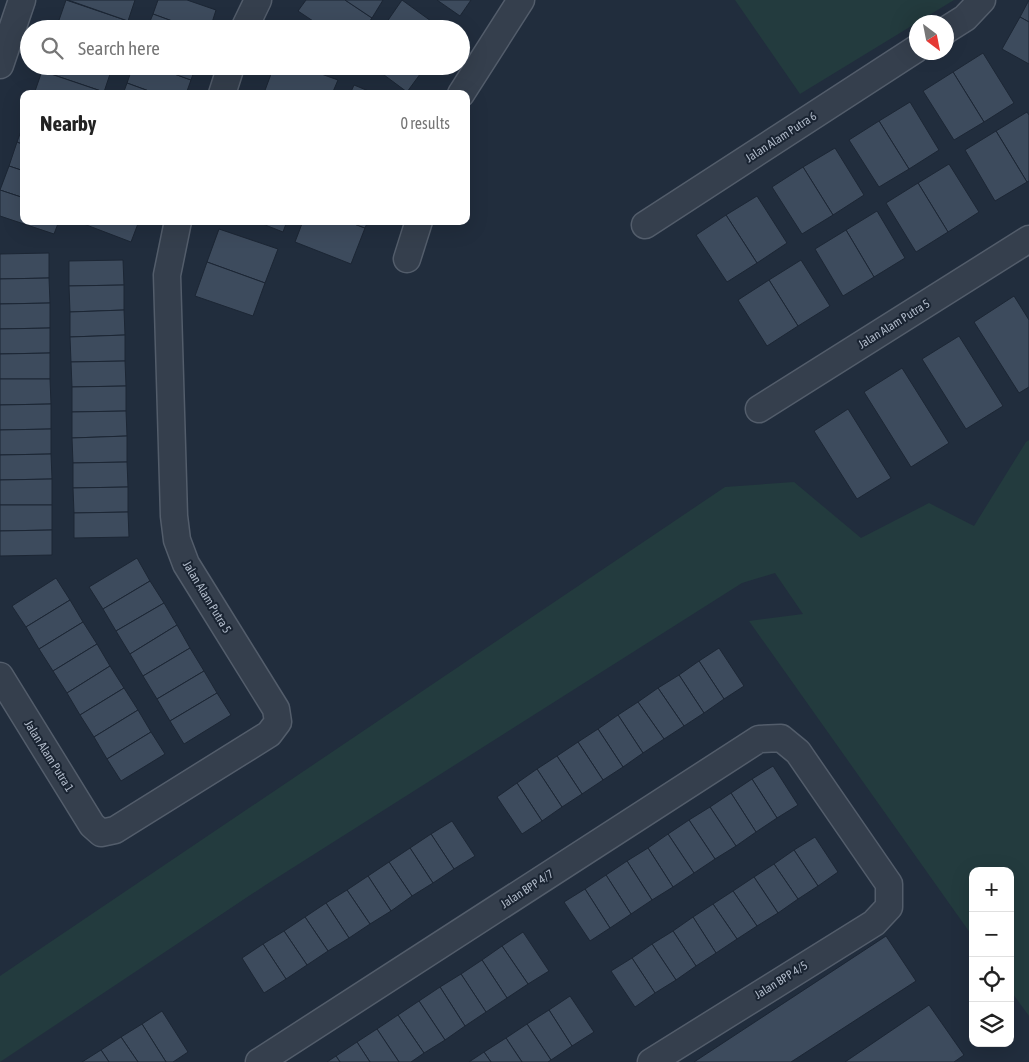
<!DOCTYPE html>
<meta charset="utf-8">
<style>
:root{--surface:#fff;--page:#f6f6f6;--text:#222;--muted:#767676;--line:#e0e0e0}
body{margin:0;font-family:"Asap Condensed",sans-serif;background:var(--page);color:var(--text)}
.controls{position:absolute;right:15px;bottom:15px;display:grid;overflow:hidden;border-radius:10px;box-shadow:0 5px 20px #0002}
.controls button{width:45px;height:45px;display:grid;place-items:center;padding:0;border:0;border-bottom:1px solid var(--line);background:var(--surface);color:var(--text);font:25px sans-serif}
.compass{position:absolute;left:909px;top:15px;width:45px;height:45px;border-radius:50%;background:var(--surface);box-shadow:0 5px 20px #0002;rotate:148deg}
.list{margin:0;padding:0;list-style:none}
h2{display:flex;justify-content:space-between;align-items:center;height:65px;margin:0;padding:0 20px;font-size:21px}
h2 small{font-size:16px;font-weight:400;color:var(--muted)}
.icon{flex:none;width:28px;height:28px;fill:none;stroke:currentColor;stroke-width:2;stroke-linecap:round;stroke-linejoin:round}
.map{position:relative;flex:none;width:1029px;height:1062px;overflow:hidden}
.search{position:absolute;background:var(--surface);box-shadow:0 5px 20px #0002;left:20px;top:20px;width:450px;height:55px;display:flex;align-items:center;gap:12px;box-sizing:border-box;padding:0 18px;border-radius:28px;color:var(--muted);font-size:19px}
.panel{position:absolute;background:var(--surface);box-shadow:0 5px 20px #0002;left:20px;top:90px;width:450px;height:135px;border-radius:10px}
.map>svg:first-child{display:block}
.green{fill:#233b3e}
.building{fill:#3d4b5d;stroke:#1c2634}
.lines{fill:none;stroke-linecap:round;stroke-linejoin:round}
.street-casing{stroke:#535d6b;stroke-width:29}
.street{stroke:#353f4d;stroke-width:26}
.labels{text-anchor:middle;stroke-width:4;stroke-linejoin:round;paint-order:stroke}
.street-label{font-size:12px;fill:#b0bac9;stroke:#1a2432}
</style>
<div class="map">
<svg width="1029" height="1062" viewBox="0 0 1029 1062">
<rect width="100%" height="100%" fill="#212d3d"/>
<g class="green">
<polygon points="735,0 954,0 800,94"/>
<polygon points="1029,440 1029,1016 1010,990 1010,871 973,871 973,937 749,621 803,614 775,573 742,583 264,886 0,1062 0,976 725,487 794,482 861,538 929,503 974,526 1026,442"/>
</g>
<g class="building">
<polygon points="66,0 128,21 125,29 74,29 58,23"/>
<polygon points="68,0 135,0 128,21"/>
<polygon points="158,0 187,0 216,10 210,29 194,29 153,14"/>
<polygon points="306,0 345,0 372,18 364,29 325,29 298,11"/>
<polygon points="345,0 383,0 372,18"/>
<polygon points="402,0 442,29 382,29"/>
<polygon points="437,0 471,0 460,16"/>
<polygon points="1029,0 1029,22 1020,17"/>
<polygon points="153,14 194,29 147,29"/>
<polygon points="1020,17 1029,22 1029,64 1002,49"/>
<polygon points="58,23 74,29 56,29"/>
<polygon points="983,53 1014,103 984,122 953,72"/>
<polygon points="43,66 106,66 112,68 104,92 42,71"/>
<polygon points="133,66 152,66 191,80 186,94 157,94 127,83"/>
<polygon points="152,66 196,66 191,80"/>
<polygon points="274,66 299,66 338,80 332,94 267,94 264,93"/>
<polygon points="372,66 426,66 407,92"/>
<polygon points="42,71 104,92 103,94 34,94"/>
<polygon points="953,72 984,122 954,140 923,91"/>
<polygon points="127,83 157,94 123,94"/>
<polygon points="354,85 376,94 350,94"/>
<polygon points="910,102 939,150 909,169 879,121"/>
<polygon points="1027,112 1029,115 1029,181 1027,182 996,131"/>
<polygon points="879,121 909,169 879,187 849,140"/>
<polygon points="24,123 24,145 17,142"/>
<polygon points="996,131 1027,182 995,201 965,150"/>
<polygon points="17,142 24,145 24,171 9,166"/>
<polygon points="835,148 864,195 833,215 803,167"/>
<polygon points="949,164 979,212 948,232 918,183"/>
<polygon points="9,166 24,171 24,198 0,190"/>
<polygon points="803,167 833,215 802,234 772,187"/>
<polygon points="918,183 948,232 916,252 886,203"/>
<polygon points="0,190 24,198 24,221 59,221 54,234 0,216"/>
<polygon points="757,196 787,243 757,263 726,215"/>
<polygon points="877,211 905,258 874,277 846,230"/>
<polygon points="726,215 757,263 727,282 696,235"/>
<polygon points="76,221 139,221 131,242"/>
<polygon points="255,221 287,221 283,232"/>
<polygon points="303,221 346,221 365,228 351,264 295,242"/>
<polygon points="346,221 368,221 365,228"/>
<polygon points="219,229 278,249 265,283 207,262"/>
<polygon points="846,230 874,277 843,296 815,249"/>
<polygon points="49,253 49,278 0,279 0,254"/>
<polygon points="123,260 124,285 69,286 69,261"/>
<polygon points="801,260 830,306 798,326 769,280"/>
<polygon points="207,262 265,283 253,316 195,296"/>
<polygon points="49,278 50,303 0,304 0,279"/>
<polygon points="769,280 798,326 767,346 738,300"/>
<polygon points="124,285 124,310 70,312 69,286"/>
<polygon points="1014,296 1029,320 1029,387 1019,393 974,322"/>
<polygon points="50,303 50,328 0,329 0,304"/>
<polygon points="124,310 125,335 70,337 70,312"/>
<polygon points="50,328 50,353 0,354 0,329"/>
<polygon points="125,335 125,361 71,362 70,337"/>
<polygon points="959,336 1003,406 966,429 922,359"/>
<polygon points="50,353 50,379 0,379 0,354"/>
<polygon points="125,361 126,386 72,387 71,362"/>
<polygon points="902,368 949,443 911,467 864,392"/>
<polygon points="0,379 50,379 51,404 0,405"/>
<polygon points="126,386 126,411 72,412 72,387"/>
<polygon points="51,404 51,429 0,430 0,405"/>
<polygon points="848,409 891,478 857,499 814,431"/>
<polygon points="126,411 127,436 72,438 72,412"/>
<polygon points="51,429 51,454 0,455 0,430"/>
<polygon points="127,436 127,462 73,463 72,438"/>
<polygon points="51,454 52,479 0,480 0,455"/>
<polygon points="127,462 128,487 73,488 73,463"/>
<polygon points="52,479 52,505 0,505 0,480"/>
<polygon points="128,487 128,512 74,513 73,488"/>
<polygon points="0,505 52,505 52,530 0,531"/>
<polygon points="128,512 129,537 74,538 74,513"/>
<polygon points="52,530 52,555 0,556 0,531"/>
<polygon points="137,558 150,581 103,609 89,587"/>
<polygon points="56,578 70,600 26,627 12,606"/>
<polygon points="150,581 164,603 116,631 103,609"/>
<polygon points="70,600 83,622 39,649 26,627"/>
<polygon points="164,603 177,625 130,654 116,631"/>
<polygon points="83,622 97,644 53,671 39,649"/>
<polygon points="177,625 190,648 143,676 130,654"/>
<polygon points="97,644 110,666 67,693 53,671"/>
<polygon points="190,648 204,671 157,699 143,676"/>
<polygon points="719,648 744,686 724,699 699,661"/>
<polygon points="699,661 724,699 704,713 679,675"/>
<polygon points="110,666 124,688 80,715 67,693"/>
<polygon points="204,671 217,693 170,721 157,699"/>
<polygon points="679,675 704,713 684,726 658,688"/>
<polygon points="124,688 138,710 94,737 80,715"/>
<polygon points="658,688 684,726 664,739 638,702"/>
<polygon points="217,693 231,715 184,744 170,721"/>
<polygon points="638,702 664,739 643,753 618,715"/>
<polygon points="138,710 151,732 107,759 94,737"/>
<polygon points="618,715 643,753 623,767 598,729"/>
<polygon points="598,729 623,767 603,780 578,742"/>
<polygon points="151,732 165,754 121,781 107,759"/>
<polygon points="578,742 603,780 582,794 557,756"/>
<polygon points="557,756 582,794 562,807 537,769"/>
<polygon points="773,766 798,805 777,818 752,779"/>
<polygon points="537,769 562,807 542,821 517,783"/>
<polygon points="752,779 777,818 756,832 731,793"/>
<polygon points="517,783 542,821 522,834 497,797"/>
<polygon points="731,793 756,832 736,846 710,807"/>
<polygon points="710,807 736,846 715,859 689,820"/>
<polygon points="689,820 715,859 694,873 668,834"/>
<polygon points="452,821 475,856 454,869 431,834"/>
<polygon points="431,834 454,869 433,883 410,848"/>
<polygon points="668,834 694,873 673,887 648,848"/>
<polygon points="815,837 838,872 818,886 794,850"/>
<polygon points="410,848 433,883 412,896 389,862"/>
<polygon points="648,848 673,887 652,900 627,861"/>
<polygon points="794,850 818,886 798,899 774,864"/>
<polygon points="627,861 652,900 631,914 606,875"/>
<polygon points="389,862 412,896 391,911 368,876"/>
<polygon points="774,864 798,899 778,913 754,877"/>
<polygon points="606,875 631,914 610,928 585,889"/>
<polygon points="368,876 391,911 370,924 347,890"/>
<polygon points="754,877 778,913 757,926 733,891"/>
<polygon points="585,889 610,928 590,941 564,902"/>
<polygon points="347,890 370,924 349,938 326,903"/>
<polygon points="733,891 757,926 737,939 713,904"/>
<polygon points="326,903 349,938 328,951 305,917"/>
<polygon points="713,904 737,939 716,953 693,917"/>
<polygon points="305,917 328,951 307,965 284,931"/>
<polygon points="693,917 716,953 696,966 673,931"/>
<polygon points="284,931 307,965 286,979 263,944"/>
<polygon points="673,931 696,966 676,980 652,944"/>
<polygon points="523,932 549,971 528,984 502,946"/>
<polygon points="886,936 916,981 791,1062 694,1062"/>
<polygon points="263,944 286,979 264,993 242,958"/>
<polygon points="652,944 676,980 655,993 632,958"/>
<polygon points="502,946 528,984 507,998 482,960"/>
<polygon points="632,958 655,993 635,1007 611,971"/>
<polygon points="482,960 507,998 486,1012 461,974"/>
<polygon points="461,974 486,1012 465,1026 440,987"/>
<polygon points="440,987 465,1026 445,1040 419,1001"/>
<polygon points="570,996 594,1032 572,1046 549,1010"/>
<polygon points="419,1001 445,1040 424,1053 398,1015"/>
<polygon points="929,1005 964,1055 954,1062 845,1062"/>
<polygon points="549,1010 572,1046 551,1060 527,1024"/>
<polygon points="162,1011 188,1052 173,1062 166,1062 142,1024"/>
<polygon points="398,1015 424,1053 411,1062 399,1062 377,1029"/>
<polygon points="142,1024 166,1062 138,1062 121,1037"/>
<polygon points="527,1024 551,1060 548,1062 522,1062 506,1038"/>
<polygon points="377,1029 399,1062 370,1062 357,1042"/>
<polygon points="121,1037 138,1062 109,1062 101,1050"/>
<polygon points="506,1038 522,1062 491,1062 484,1052"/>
<polygon points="357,1042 370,1062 340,1062 336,1056"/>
<polygon points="101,1050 109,1062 82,1062"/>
<polygon points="484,1052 491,1062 469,1062"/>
<polygon points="336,1056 340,1062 327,1062"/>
</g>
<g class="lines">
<g class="street-casing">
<g id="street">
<polyline points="244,29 258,0"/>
<polyline points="946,30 965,18 982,0"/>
<polyline points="0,65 22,0"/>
<polyline points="222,94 231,66"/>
<polyline points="461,94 521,0"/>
<polyline points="645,225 916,49"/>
<polyline points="407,259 419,221"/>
<polyline points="759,409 1029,239"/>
<polyline points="0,676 92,825 101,833 115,830 269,734 278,722 276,709 186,564 177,540 174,516 167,275 178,221"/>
<polyline points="259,1062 759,739 781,738 798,752 889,884 889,907 874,923 651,1062"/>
</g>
</g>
<use href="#street" class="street"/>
</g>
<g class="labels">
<g class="street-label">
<text transform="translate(781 137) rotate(-33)" y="4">Jalan Alam Putra 6</text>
<text transform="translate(894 324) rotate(-32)" y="4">Jalan Alam Putra 5</text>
<text transform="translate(207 597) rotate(59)" y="4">Jalan Alam Putra 5</text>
<text transform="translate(49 756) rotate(58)" y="4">Jalan Alam Putra 1</text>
<text transform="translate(527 889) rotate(-33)" y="4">Jalan BPP 4/7</text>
<text transform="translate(781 980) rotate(-32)" y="4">Jalan BPP 4/5</text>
</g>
</g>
</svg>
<div class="controls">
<button>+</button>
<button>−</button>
<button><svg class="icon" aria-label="locate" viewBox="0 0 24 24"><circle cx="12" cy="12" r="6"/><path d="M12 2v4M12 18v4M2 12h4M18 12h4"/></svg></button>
<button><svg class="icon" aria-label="layers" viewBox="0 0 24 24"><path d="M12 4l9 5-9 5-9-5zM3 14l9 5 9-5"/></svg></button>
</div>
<svg class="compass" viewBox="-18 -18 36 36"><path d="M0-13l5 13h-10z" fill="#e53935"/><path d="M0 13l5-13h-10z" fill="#767676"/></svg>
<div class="search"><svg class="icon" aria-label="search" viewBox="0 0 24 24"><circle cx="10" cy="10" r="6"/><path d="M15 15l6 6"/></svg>Search here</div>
<section class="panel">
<h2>Nearby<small>0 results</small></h2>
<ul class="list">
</ul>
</section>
</div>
